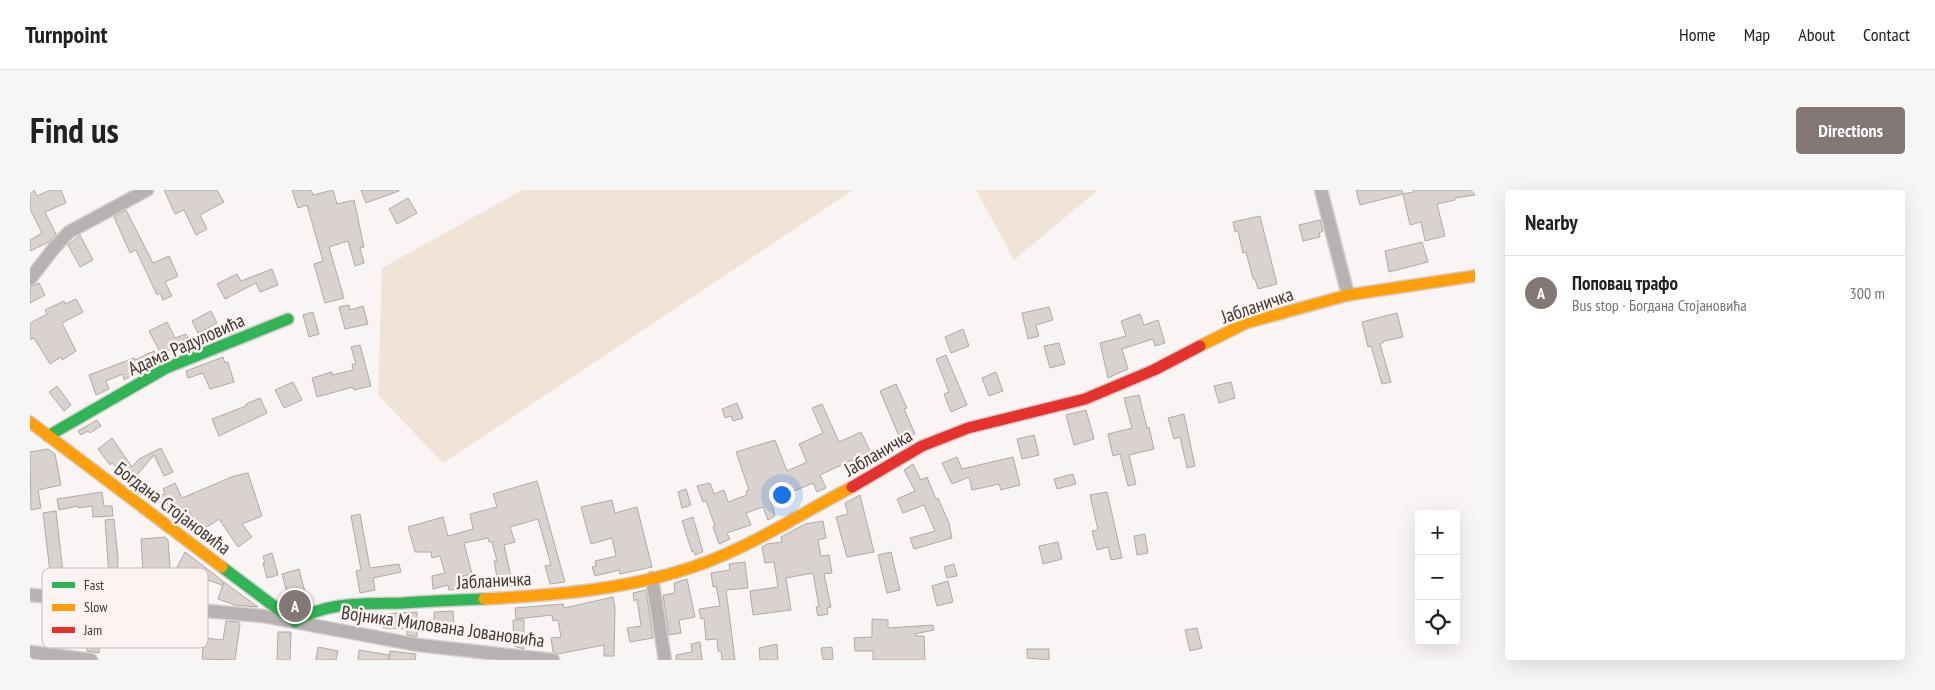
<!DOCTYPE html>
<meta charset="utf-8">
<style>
:root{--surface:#fff;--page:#f6f6f6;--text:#202124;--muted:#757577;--line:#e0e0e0;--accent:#837875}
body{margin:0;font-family:"PT Sans Narrow",sans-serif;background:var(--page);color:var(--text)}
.controls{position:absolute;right:15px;bottom:15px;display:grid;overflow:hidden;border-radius:5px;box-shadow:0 5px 20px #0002}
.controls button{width:45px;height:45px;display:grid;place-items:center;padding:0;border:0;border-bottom:1px solid var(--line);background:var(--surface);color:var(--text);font:25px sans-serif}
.you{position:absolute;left:751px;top:304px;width:18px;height:18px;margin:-12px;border:4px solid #fff;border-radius:50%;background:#1a73e8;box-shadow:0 0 0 8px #1a73e833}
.badge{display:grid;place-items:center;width:32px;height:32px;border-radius:50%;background:var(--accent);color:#fff;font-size:16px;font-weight:700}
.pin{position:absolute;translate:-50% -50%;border:2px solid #fff;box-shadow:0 1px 5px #0006}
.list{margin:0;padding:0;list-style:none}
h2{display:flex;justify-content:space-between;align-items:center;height:65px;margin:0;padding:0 20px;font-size:21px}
h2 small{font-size:16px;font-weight:400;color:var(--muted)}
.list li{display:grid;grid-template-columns:32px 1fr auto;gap:15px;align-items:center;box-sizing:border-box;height:75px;padding:0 20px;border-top:1px solid var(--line)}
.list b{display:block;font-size:19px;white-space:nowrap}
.list p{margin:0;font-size:16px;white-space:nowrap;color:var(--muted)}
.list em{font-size:16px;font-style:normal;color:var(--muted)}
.icon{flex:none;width:28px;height:28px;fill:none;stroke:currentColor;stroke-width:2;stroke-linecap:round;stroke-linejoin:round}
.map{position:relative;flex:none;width:1445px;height:470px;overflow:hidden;border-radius:5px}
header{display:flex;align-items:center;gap:30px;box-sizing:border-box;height:70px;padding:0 25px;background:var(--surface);border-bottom:1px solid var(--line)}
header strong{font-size:24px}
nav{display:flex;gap:28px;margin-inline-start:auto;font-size:18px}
.intro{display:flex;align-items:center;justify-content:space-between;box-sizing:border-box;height:120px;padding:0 30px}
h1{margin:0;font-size:35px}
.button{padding:12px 22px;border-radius:5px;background:var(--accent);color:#fff;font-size:18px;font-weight:700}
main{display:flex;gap:30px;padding:0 30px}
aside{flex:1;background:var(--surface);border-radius:5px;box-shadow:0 5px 20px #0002}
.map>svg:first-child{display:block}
.green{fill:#f0e4d7}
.building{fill:#d9d2ce;stroke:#b0aaa5}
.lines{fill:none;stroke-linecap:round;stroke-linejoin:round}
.street-casing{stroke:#d4cfce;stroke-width:15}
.fast-casing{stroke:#d4cfce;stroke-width:14}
.slow-casing{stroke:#d4cfce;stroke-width:14}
.jam-casing{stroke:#d4cfce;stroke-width:14}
.street{stroke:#b7b1b1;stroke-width:12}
.fast{stroke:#30b455;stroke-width:11}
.slow{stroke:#ff9f0a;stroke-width:11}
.jam{stroke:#e5322d;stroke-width:11}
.labels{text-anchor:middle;stroke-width:5;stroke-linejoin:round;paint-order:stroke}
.street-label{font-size:19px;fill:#433531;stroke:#fbf4f2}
.key{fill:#fbf4f2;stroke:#c4bbb8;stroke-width:1}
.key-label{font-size:14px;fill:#433531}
</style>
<header>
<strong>Turnpoint</strong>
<nav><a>Home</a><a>Map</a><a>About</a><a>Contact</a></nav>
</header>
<div class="intro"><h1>Find us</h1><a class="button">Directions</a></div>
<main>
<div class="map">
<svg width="1445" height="470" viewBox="0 0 1445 470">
<rect width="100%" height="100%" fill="#f9f5f4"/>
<g class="green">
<polygon points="492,0 823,0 413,273 348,205 352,78"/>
<polygon points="946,0 1068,0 984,70"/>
</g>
<g class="building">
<polygon points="0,0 4,0 7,6 20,0 31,0 36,13 15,22 26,44 19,52 0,61 0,50 12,43 0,19"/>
<polygon points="134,0 187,0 194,12 170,25 177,39 166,45 154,20 145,24"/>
<polygon points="262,0 281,0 283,5 303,0 307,14 324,10 334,57 330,58 334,73 325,76 318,51 299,57 314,108 295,113 284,74 293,71 277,15 268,18"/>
<polygon points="331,0 369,0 369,1 336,13"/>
<polygon points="1326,0 1372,0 1373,4 1330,15"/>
<polygon points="1383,0 1445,0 1445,5 1425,8 1425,10 1407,14 1415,46 1395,51 1391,32 1380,35 1373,4 1383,2"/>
<polygon points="378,8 387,23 367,34 359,19"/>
<polygon points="96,20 123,73 139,66 148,86 135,92 142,106 133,110 130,103 127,105 106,60 100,63 84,27"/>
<polygon points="1230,26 1247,94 1228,99 1225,89 1223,89 1216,62 1213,63 1208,41 1205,42 1203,32"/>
<polygon points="1290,30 1293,41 1289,43 1290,47 1273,51 1269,35"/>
<polygon points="50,45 63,70 50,77 38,55"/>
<polygon points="1392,52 1398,72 1359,82 1355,61"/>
<polygon points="242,79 248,95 230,102 226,93 195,109 187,94 207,84 211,91"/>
<polygon points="9,93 15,105 0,113 0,97"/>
<polygon points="46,109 53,122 32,133 46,161 32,170 31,167 20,174 4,148 0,150 0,133 17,124 15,120 34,111 35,114"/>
<polygon points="319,115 320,120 333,116 338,134 315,139 309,117"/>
<polygon points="1019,117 1023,130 1006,135 1009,146 998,149 992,123"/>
<polygon points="181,121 187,133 168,143 162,131"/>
<polygon points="283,122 289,144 279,147 273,125"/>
<polygon points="1367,123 1373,147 1354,151 1354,152 1350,154 1361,192 1352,194 1341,156 1338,157 1332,132"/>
<polygon points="1110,124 1114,135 1128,130 1135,153 1125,156 1123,149 1092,159 1098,179 1078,188 1070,153 1096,146 1091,131"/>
<polygon points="137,132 145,148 156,144 161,156 145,163 143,158 131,164 119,141"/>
<polygon points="933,139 939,156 921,163 915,147"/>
<polygon points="1029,153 1035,174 1020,178 1014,156"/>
<polygon points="330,155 341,196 324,200 323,197 287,207 282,188 302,182 302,185 323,180 322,174 326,174 321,157"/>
<polygon points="124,161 128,170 94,190 93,184 76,191 79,199 66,205 59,185 104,168 105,170"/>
<polygon points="916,165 937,215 921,222 914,204 919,202 906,169"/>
<polygon points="193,167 195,173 198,172 204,192 180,199 173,183 158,188 156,181"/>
<polygon points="966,182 973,201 959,206 952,188"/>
<polygon points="263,192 272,210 254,218 245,200"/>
<polygon points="1201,192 1205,208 1189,213 1184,196"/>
<polygon points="866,194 877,218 874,219 885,244 871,251 850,201"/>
<polygon points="27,196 41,215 34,221 19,202"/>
<polygon points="1109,205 1117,238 1119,237 1124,259 1099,265 1106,294 1098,296 1090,264 1083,266 1078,244 1102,238 1094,208"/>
<polygon points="230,208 237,223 189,246 182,229 216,216 216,214"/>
<polygon points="707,213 713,228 703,231 701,226 695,228 692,219"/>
<polygon points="792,214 809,252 831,242 844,269 826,277 822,270 790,285 796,298 787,302 783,293 741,311 745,326 738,330 733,317 716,323 721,335 697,343 700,349 689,354 683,337 685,336 676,311 673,312 667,296 680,293 684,304 694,300 698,312 717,305 716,301 719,300 706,262 745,250 757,281 777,272 769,254 793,243 782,218"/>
<polygon points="1056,220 1064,249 1044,255 1036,225"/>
<polygon points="1154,224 1165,276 1157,278 1150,247 1144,249 1138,228"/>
<polygon points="67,230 71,236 60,243 58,241 51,245 48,241"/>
<polygon points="1004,245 1009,265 992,269 987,249"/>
<polygon points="82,248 102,277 109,269 131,258 143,282 134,286 124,265 102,291 82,273 80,275 68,259"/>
<polygon points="18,259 25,264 31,295 8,300 11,318 1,320 0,262"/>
<polygon points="927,267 932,279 983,267 990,295 971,300 969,294 942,300 939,287 922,294 912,273"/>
<polygon points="883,274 891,290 897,287 906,309 908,308 919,333 922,348 884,359 880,348 905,341 894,315 873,323 867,309 885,301 874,280"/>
<polygon points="218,283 232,326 212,334 222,347 208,357 189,329 171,341 158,320 142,326 137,312 134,313 131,305 135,304 133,299 145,293 152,308 204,286"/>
<polygon points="1043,284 1046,294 1027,299 1024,289"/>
<polygon points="507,291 535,392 520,394 515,376 521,375 508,329 480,337 485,352 474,355 483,396 469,397 464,371 467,371 462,352 459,352 458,348 434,353 442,384 429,387 433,399 419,400 418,395 403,399 402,386 415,383 410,366 402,368 401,362 385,362 378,337 413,327 418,346 443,339 440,324 467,317 463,304"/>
<polygon points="656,299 661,315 652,318 648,302"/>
<polygon points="72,302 74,316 82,316 83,326 63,327 62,316 48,318 48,316 29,320 27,309"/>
<polygon points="1077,302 1092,368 1081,370 1078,357 1067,360 1062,341 1068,340 1060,305"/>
<polygon points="830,305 844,362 817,367 806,327 818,324 815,313"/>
<polygon points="582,310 585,323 607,317 622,377 590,384 589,380 565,386 562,377 566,376 565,371 586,366 582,348 561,354 551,317"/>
<polygon points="26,321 35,400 33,400 22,399 13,323"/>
<polygon points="330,324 340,378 369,374 371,382 343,388 345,400 330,403 326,381 331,380 321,326"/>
<polygon points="663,327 673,362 665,365 664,361 662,362 652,331"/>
<polygon points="84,329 88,368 87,401 71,401 71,386 79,386 75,330"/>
<polygon points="793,331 796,348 788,350 791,366 799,365 802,383 794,384 801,417 797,418 798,424 788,426 786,417 789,417 783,383 756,388 761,420 723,425 720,401 748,397 744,372 735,373 732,357 737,354 752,352 751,347 775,334"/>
<polygon points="1115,344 1118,363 1107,365 1104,346"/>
<polygon points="135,347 138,350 141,389 155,362 193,391 192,395 169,387 169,401 144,402 144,408 132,409 130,382 113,383 111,349"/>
<polygon points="1028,352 1032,369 1013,374 1009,356"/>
<polygon points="861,362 870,400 857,403 848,365"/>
<polygon points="242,363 248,385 237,388 233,373 235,373 233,366"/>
<polygon points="715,372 718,398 696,400 705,470 692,470 691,461 688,461 687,449 676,450 674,428 671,429 669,419 690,416 686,396 683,397 681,383 700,380 699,374"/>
<polygon points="924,374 927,386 917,388 914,377"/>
<polygon points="269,379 276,406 259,410 252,384"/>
<polygon points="657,389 665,427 649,430 651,443 639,445 633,405 645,403 644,393"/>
<polygon points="918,391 923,412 907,416 902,396"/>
<polygon points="194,392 228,417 205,415 188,409"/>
<polygon points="616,400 623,448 600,452 597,438 611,436 607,409 604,411 603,403"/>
<polygon points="583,407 585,418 584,466 574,466 574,455 528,464 523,462 521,448 531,447 528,430 523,431 522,425 486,429 485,418 533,414 534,418"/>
<polygon points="55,420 72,422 72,425 101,426 146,432 146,426 170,428 169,444 152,444 152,440 132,439 131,448 99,444 99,446 70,444 69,463 57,461 58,436 53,435"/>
<polygon points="423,421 424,437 404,438 404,422"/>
<polygon points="387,422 387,447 377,445 377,439 353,438 354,431 349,431 350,424"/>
<polygon points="842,429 858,430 858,438 903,435 904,440 885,444 886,446 894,446 895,470 843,470 843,461 825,461 824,448 842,447"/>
<polygon points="483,430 494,430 494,459 484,456"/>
<polygon points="196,431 209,432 210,434 205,470 172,469 174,448 193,450"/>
<polygon points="1167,438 1172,458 1160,461 1155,440"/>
<polygon points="248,442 261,442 260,470 247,470"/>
<polygon points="670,452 672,470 646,470 646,465 662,462 661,454"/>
<polygon points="747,454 748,470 730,470 729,458"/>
<polygon points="288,457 308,461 306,470 286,470"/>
<polygon points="802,457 803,469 793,470 791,458"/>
<polygon points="997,459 1019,459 1019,470 997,468"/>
<polygon points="329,460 359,465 359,470 328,470"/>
<polygon points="360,461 386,464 385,470 359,470"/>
</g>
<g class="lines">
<g class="street-casing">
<g id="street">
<polyline points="1291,0 1318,105"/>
<polyline points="0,89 24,58 39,42 117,0"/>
<polyline points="622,388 635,470"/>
<polyline points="0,405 233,426 388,455 523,470"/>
<polyline points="0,462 61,470"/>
</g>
</g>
<g class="fast-casing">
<g id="fast">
<polyline points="18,246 136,178 258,129"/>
<path d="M192,377L265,432C295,411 338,414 373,413C400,411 427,410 454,409"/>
</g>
</g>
<g class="slow-casing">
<g id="slow">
<polyline points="1170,156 1216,133 1318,105 1445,86"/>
<polyline points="0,232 192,377"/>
<path d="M454,409C528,405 604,399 674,373C725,354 774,322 822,297"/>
</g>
</g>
<g class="jam-casing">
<polyline id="jam" points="822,297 892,256 938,238 1055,209 1124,180 1170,156"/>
</g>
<use href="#street" class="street"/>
<use href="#fast" class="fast"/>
<use href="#slow" class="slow"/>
<use href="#jam" class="jam"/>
</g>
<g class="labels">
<g class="street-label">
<text transform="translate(1227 115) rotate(-19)" y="7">Јабланичка</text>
<text transform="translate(156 154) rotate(-24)" y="7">Адама Радуловића</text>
<text transform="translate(848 262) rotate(-30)" y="7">Јабланичка</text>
<text transform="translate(143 318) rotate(37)" y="7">Богдана Стојановића</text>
<text transform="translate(464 390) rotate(-3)" y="7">Јабланичка</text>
<text transform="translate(413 436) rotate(8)" y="7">Војника Милована Јовановића</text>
</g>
</g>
<rect x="12" y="378" width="166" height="80" rx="8" class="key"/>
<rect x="22" y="392" width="23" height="6" fill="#30b455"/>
<rect x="22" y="414" width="23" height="7" fill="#ff9f0a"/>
<rect x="22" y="437" width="23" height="6" fill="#e5322d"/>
<g class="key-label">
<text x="54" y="400">Fast</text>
<text x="54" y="422">Slow</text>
<text x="54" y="445">Jam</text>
</g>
</svg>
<div class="controls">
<button>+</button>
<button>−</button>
<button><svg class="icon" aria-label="locate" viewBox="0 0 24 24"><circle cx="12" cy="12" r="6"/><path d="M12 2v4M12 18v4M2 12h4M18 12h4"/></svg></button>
</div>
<div class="you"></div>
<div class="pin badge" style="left:265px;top:416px">A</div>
</div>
<aside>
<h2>Nearby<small></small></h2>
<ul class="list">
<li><span class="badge">A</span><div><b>Поповац трафо</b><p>Bus stop · Богдана Стојановића</p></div><em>300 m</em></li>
</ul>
</aside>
</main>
